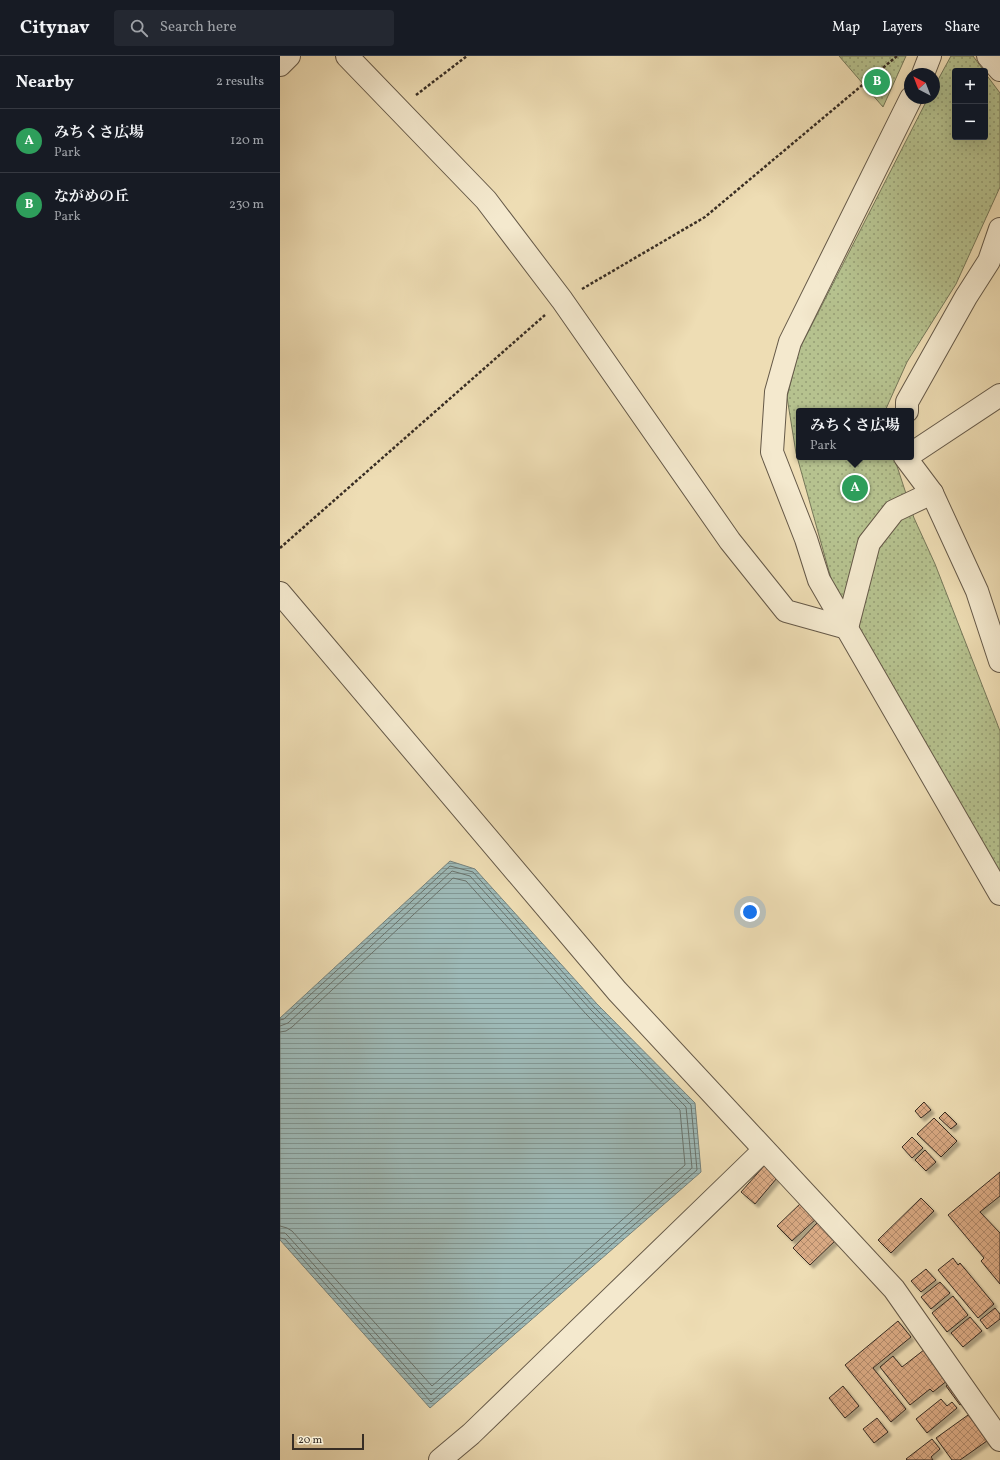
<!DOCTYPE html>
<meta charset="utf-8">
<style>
:root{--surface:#171b24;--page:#242831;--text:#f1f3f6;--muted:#9ea1a6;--line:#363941;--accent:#1a73e8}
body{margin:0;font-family:Vollkorn,"Noto Serif JP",serif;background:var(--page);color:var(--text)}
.controls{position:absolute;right:12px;top:12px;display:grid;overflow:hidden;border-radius:4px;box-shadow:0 4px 16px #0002}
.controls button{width:36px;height:36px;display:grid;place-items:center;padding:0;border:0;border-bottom:1px solid var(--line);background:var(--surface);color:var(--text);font:20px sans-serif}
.compass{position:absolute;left:624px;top:12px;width:36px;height:36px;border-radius:50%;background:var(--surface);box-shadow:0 4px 16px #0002;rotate:318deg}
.scale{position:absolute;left:12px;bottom:10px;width:72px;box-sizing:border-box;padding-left:4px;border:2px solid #372d24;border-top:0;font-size:11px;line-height:14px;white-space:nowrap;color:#372d24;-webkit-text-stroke:3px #f4e9ce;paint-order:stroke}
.you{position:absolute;left:470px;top:856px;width:14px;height:14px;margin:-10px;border:3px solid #fff;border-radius:50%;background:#1a73e8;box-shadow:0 0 0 6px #1a73e833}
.badge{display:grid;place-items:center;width:26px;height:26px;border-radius:50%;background:var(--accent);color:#fff;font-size:13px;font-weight:700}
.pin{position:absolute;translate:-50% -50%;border:2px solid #fff;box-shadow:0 1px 4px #0006}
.popup{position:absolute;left:516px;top:352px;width:118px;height:52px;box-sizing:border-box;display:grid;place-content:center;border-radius:4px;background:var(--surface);filter:drop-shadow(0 1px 3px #0005);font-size:13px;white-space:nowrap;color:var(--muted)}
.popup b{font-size:15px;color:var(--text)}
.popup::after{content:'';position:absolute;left:50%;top:100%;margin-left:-8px;border:8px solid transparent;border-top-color:var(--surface)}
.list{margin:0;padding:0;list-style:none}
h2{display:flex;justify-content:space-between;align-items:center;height:52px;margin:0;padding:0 16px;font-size:17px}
h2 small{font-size:13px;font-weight:400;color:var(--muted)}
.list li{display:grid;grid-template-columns:26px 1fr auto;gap:12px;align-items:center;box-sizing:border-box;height:64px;padding:0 16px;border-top:1px solid var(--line)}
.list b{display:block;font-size:15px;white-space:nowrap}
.list p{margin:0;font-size:13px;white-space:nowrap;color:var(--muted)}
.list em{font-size:13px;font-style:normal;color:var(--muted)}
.icon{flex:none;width:22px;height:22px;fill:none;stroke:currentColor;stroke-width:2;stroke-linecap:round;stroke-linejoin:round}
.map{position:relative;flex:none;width:720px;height:1404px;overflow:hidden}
header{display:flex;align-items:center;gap:24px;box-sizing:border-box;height:56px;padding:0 20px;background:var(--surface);border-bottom:1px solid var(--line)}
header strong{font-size:19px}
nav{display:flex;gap:22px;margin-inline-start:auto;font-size:14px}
.search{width:280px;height:36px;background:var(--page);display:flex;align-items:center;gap:10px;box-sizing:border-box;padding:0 14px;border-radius:4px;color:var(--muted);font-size:15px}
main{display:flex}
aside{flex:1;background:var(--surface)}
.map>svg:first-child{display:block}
.park{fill:url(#park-dots);stroke:#76785a}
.water{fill:url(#water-rules);stroke:#75827d}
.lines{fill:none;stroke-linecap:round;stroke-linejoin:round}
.shore{stroke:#6a746e;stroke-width:1}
.building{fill:url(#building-cross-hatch);stroke:#372d24;filter:url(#shadow)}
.street-casing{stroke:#655948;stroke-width:24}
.path{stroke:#372d24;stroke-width:2.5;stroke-dasharray:3 2;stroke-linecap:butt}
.street{stroke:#f4e9ce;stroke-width:22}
</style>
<header>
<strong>Citynav</strong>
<div class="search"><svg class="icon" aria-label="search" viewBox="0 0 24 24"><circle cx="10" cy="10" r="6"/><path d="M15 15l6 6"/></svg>Search here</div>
<nav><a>Map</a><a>Layers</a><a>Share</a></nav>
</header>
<main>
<aside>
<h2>Nearby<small>2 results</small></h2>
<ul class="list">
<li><span class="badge" style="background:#2e9e5b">A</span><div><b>みちくさ広場</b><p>Park</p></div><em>120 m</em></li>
<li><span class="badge" style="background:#2e9e5b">B</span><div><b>ながめの丘</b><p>Park</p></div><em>230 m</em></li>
</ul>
</aside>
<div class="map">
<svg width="720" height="1404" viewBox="0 0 720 1404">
<defs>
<pattern id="park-dots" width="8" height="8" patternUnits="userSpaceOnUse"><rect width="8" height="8" fill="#b6c28f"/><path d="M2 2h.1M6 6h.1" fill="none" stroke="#959e75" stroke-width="1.8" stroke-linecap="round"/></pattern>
<pattern id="water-rules" width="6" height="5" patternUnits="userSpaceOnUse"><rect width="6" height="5" fill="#9ebab8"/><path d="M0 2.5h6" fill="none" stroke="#829895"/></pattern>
<pattern id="building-cross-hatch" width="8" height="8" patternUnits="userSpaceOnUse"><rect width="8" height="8" fill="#dcac86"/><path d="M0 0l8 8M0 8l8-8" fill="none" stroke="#b38c6d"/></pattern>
<filter id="shadow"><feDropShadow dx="3.5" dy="3.5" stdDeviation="1" flood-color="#0004"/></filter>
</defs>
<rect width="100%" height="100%" fill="#eeddb4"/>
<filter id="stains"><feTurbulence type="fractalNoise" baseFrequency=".005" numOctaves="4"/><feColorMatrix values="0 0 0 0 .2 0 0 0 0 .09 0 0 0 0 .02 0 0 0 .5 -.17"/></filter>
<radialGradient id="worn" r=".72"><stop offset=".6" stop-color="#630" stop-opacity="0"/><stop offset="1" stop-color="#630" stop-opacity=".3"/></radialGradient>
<g class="park">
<polygon points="559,0 626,0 603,51"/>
<polygon points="671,0 693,0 704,15 675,15 675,81 705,81 705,17 720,37 720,131 676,228 627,306 605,355 519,355 519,401 614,401 634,462 655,508 720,675 720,820 557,544 516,397 507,341 519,294 648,42 654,42 654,31"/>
</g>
<polygon class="water" points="170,805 195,813 317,948 415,1047 421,1116 150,1352 0,1184 0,962"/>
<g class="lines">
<g class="shore">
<polyline points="0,964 4,963 170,810 193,816 314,951 411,1049 417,1114 151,1346 5,1183 0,1182"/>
<polyline points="0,970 8,967 172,815 190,820 311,954 406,1051 412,1112 151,1339 8,1180 5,1177 0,1177"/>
<polyline points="0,976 6,975 12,971 173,822 186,825 306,958 400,1054 405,1109 152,1330 12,1175 7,1172 0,1170"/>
</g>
</g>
<g class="building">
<polygon points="644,1046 651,1054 641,1062 635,1055"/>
<polygon points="665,1056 677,1068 671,1073 659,1062"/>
<polygon points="654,1062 677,1085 661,1101 637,1078"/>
<polygon points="632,1081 643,1092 632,1102 622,1091"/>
<polygon points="645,1094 656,1106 646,1115 635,1104"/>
<polygon points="484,1110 497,1122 475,1148 461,1136"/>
<polygon points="720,1116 720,1140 700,1156 720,1177 720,1228 701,1205 704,1202 668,1159"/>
<polygon points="641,1142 654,1155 611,1197 598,1184"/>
<polygon points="522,1146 537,1162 512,1185 497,1170"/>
<polygon points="539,1165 557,1183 530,1209 513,1192"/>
<polygon points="673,1202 678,1209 680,1207 714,1248 698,1262 658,1214"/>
<polygon points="646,1213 656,1224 641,1236 631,1225"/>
<polygon points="660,1226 670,1237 651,1253 641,1241"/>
<polygon points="673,1240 688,1259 667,1276 652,1257"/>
<polygon points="715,1252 720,1258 720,1263 707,1273 700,1264"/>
<polygon points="690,1261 702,1275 683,1291 671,1277"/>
<polygon points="618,1265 631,1281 593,1312 626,1353 611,1366 565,1309"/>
<polygon points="649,1290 673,1320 653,1336 650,1333 630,1349 600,1311 613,1300 622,1311"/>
<polygon points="675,1324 688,1343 680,1349 666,1330"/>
<polygon points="563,1330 579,1350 565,1362 549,1342"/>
<polygon points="661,1343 667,1350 672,1346 677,1352 647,1377 636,1363"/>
<polygon points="695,1354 714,1380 680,1404 672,1404 656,1382"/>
<polygon points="597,1362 608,1376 594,1387 583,1373"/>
<polygon points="652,1383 660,1393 651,1401 653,1404 627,1404 626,1403"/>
</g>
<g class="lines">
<g class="street-casing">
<g id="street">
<polyline points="67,0 206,144 282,244 450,485 506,555 567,572 589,487 614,455 652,437"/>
<polyline points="708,0 720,14"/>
<polyline points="0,9 9,0"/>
<polyline points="643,18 650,0"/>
<polyline points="631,42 510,286 496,336 492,396 526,483 539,524 720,838"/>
<polyline points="627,355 627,346 686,241 709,205 720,173"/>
<polyline points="631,398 720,339"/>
<polyline points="625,401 652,437 697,535 720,605"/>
<polyline points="0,537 337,935 614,1233 720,1384"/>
<polyline points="160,1404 191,1378 484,1094"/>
</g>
</g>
<g class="path">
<polyline points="136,39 187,0"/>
<polyline points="302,233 425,161 617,0"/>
<polyline points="0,492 265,259"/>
</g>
<use href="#street" class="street"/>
</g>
<rect width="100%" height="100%" filter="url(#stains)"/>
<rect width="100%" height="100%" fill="url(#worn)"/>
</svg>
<div class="controls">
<button>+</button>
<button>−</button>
</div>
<svg class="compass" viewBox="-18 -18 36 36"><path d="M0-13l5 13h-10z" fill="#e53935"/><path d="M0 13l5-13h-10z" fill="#9ea1a6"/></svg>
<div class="scale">20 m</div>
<div class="you"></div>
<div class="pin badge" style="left:575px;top:432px;background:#2e9e5b">A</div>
<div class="popup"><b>みちくさ広場</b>Park</div>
<div class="pin badge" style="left:597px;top:26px;background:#2e9e5b">B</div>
</div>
</main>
